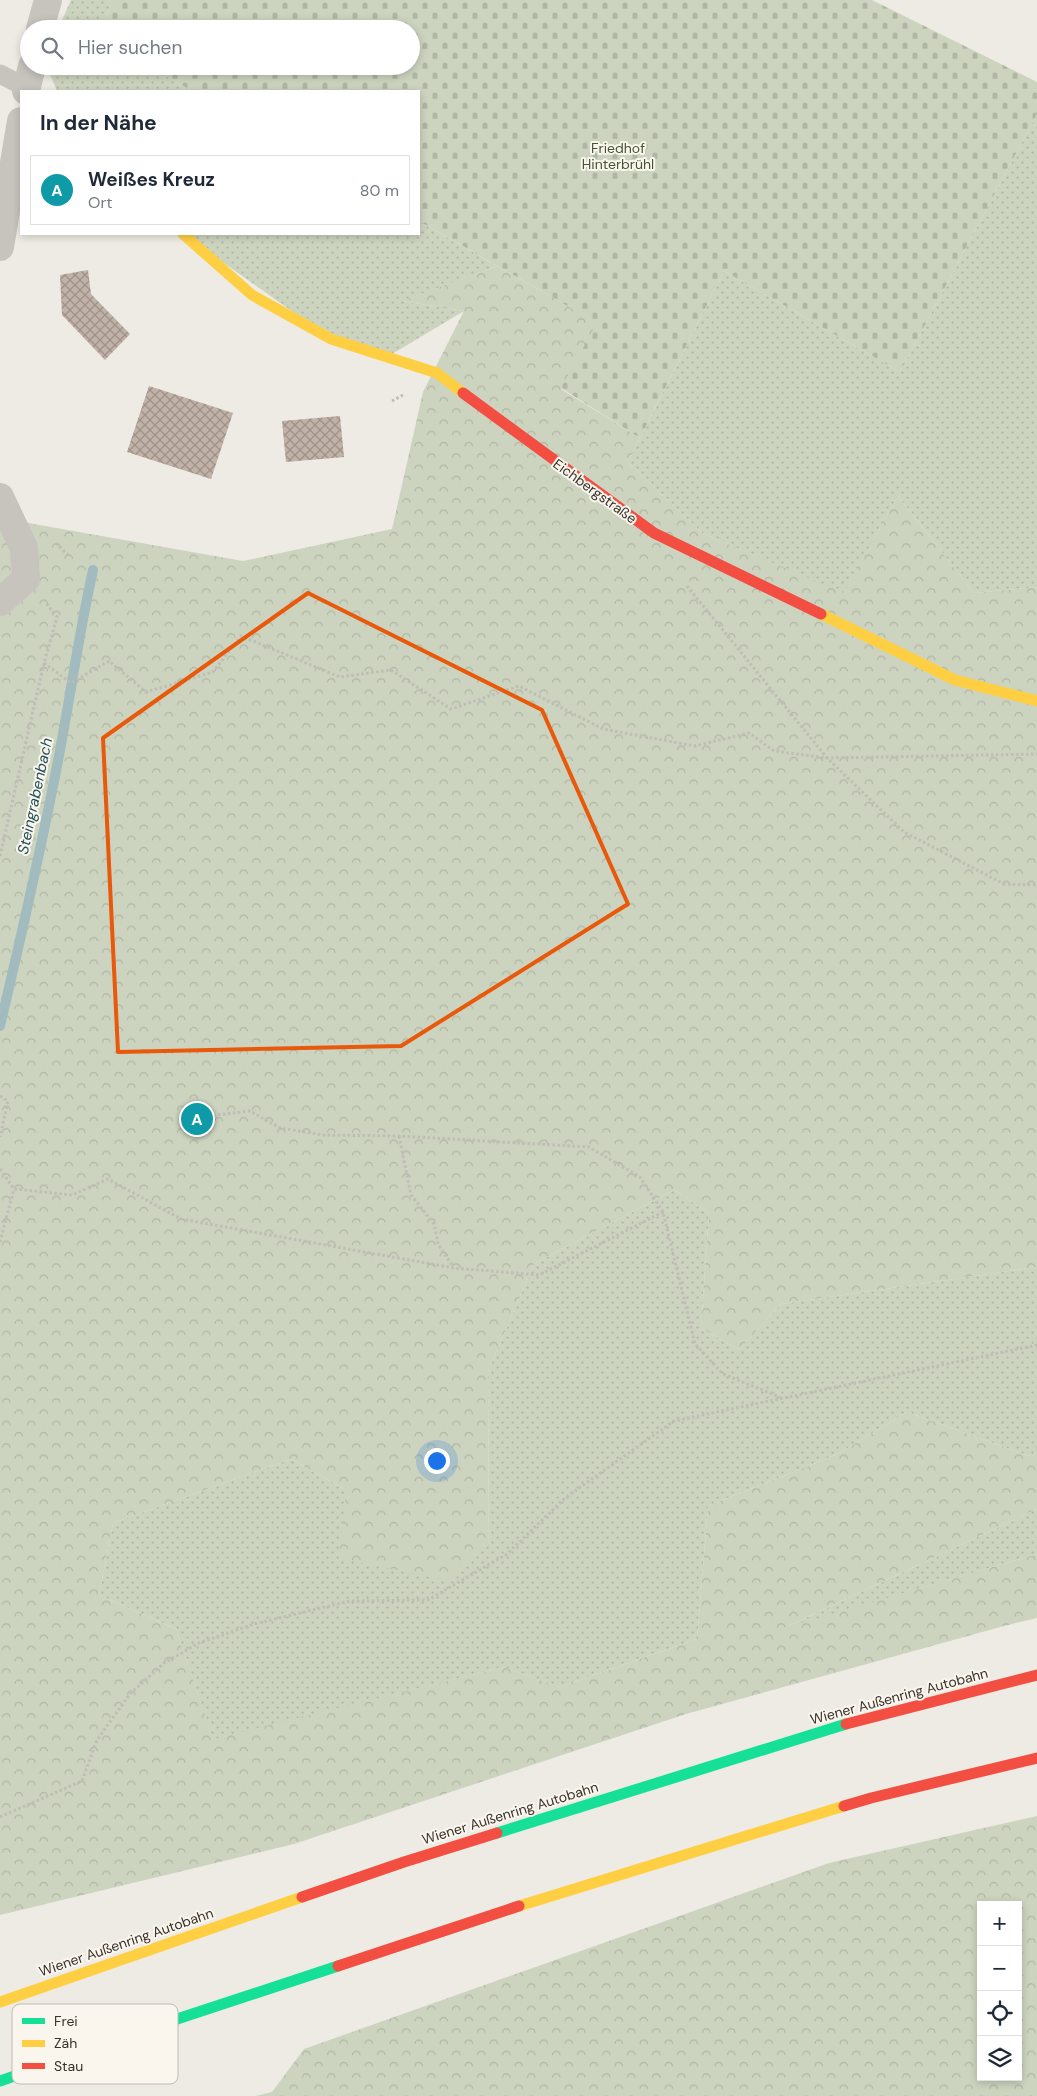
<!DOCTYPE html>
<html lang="de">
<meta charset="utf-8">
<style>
:root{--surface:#fff;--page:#f2f2f3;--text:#1f2937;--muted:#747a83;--line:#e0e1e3;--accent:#78726c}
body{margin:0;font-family:"DM Sans",sans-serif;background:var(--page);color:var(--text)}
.controls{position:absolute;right:15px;bottom:15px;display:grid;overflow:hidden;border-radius:0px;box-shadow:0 2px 8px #0003}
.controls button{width:45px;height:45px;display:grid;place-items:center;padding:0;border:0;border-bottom:1px solid var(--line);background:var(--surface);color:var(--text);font:25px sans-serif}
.you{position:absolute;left:436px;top:1460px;width:18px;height:18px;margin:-12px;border:4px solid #fff;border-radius:50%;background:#1a73e8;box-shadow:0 0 0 8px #1a73e833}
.badge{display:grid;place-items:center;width:32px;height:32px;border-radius:50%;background:var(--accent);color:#fff;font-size:16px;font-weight:700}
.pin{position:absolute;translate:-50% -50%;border:2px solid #fff;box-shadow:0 1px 5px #0006}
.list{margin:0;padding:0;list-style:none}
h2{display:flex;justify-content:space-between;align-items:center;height:65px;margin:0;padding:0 20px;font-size:21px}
h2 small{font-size:16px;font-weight:400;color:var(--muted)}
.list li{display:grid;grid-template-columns:32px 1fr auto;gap:15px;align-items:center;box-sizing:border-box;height:70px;margin:0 10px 10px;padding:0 10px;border:1px solid var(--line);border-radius:0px}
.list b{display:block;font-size:19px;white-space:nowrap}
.list p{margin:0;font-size:16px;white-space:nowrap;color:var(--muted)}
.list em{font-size:16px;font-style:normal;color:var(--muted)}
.icon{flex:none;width:28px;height:28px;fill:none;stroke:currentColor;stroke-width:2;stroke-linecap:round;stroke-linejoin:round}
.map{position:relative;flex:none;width:1037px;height:2096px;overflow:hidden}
.search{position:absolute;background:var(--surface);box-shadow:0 2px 8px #0003;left:20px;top:20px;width:400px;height:55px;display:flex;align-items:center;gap:12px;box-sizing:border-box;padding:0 18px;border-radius:28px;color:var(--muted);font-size:19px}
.panel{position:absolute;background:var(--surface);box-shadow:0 2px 8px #0003;left:20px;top:90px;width:400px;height:145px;border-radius:0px}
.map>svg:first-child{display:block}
.green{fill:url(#green-dots)}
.forest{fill:url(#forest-crowns);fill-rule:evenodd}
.cemetery{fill:url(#cemetery-stones)}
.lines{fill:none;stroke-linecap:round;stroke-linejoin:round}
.stream{stroke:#a1bbbe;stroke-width:10}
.building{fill:url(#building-cross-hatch)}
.path{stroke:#c0bcb6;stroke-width:3;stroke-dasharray:2.5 2.5;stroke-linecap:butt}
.lane{stroke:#c7c3bd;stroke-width:19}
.street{stroke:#c7c3bd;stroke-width:28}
.fast{stroke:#16e098;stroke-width:11}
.slow{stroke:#ffcf43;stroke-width:11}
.jam{stroke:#f24e42;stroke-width:11}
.marked{fill:none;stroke:#e8590c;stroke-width:4;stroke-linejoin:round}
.labels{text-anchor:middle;stroke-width:4;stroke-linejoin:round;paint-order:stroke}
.park-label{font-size:14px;fill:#425630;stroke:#faf6ed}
.street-label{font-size:14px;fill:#39312b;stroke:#faf6ed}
.water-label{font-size:15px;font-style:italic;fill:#224d58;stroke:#faf6ed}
.key{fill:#faf6ed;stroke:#c0bbb3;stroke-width:1}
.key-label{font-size:14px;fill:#39312b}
</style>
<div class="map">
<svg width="1037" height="2096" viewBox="0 0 1037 2096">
<defs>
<pattern id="green-dots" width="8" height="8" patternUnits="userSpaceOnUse" patternTransform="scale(1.25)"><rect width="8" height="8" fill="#ccd4bf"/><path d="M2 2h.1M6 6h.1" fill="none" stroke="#b0b6a4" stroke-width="1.8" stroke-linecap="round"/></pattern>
<pattern id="forest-crowns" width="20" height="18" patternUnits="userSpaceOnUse" patternTransform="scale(1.25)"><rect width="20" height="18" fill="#ccd4bf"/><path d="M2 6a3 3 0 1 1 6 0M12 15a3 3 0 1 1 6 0" fill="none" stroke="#b0b6a4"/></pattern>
<pattern id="cemetery-stones" width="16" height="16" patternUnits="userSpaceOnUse" patternTransform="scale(1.25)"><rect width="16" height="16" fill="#ccd4bf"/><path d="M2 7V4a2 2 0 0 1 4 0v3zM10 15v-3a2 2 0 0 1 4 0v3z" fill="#b0b6a4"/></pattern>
<pattern id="building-cross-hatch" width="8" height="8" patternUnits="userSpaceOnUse" patternTransform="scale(1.25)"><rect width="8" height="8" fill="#c1b2a7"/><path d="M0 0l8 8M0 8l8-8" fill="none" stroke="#9e9188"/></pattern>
</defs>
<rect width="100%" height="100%" fill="#eeebe4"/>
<g class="green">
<polygon points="71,0 111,0 104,29 58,29"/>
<polygon points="50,66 149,66 192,91 57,91 49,72"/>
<polygon points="1037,114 1037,587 974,593 898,496 844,594 702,533 628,462 724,271 900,372"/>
<polygon points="419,221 497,266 403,301 464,311 387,357 331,339 183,234 419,234"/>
<polygon points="674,1190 709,1213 701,1328 739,1350 781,1304 1037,1267 1037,1452 1029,1456 907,1412 838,1454 708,1506 697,1639 560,1687 504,1667 213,1740 176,1629 99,1595 113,1523 291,1459 346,1490 489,1545 488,1371 534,1264"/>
<polygon points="1037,1509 1037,1554 780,1630"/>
</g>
<g class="forest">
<polygon points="497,266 598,323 561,389 640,438 628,462 702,533 844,593 898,496 974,593 1037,587 1037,1267 781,1304 739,1350 701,1328 709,1213 674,1190 534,1264 488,1371 489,1545 446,1580 339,1558 346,1490 291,1459 113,1523 99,1595 176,1629 213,1739 504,1667 560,1687 697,1639 708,1506 838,1454 907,1412 1029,1456 1037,1452 1037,1509 784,1628 1037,1554 1037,1618 1004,1626 686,1714 294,1844 0,1915 0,518 243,561 392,529 423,392 464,311 402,301"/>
<path d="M1037,1816V2096H256L272,2092L304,2049L829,1863ZM981,1905H1018V2077H981Z"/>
</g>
<polygon class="cemetery" points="111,0 872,0 1037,82 1037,114 900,372 724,271 640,438 561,388 597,323 419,221 419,91 192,91 149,66 411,66 411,29 104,29"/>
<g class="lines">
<path class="stream" d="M0,1026C19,946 37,866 53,786C68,714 77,642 93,570"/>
</g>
<g class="building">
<polygon points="88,270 91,294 130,334 105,360 62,315 60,275"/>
<polygon points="149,386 233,413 211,479 127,452"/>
<polygon points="340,416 344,457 286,462 282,421"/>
</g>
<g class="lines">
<g class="path">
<polyline points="392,401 403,395"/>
<polyline points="56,543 68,555"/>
<polyline points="687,586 827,758 904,832 1004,884 1037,885"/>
<polyline points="44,663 71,683 109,661 146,692 213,672 241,636 340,677 391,670 451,709 519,686 603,729 695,746 749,733 774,751 827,758 1037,754"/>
<polyline points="0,856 44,663 57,617 46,603"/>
<polyline points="0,1096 8,1101 0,1137"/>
<polyline points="208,1116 250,1111 280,1128 323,1135 399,1136 589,1147 640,1177 663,1212 695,1344 723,1374 782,1398"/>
<polyline points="399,1136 411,1195 434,1224 438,1244 453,1267"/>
<polyline points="0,1169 14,1189 72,1195 108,1179 181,1219 454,1268 539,1275 663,1212"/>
<polyline points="0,1242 14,1189"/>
<polyline points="0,1817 82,1781 97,1740 130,1694 164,1663 199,1643 254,1624 350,1601 428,1600 507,1554 565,1498 674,1421 1037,1345"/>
</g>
<polyline class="lane" points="0,74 27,88"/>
<g class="street">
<polyline points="40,29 48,0"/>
<polyline points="26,91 32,66"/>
<polyline points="0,247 21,121"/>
<polyline points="0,497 24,548 26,579 0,602"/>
</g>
<g class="fast">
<polyline points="497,1833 846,1724"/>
<polyline points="0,2081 165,2023 338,1966"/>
</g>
<g class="slow">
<polyline points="183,234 252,295 331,339 437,373 463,393"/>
<polyline points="821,614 955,680 1037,701"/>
<polyline points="519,1906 844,1806"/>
<polyline points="0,2002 302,1897"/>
</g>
<g class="jam">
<polyline points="463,393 654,533 821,614"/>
<polyline points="846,1724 1037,1675"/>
<polyline points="844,1806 871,1798 1037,1758"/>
<polyline points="302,1897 404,1862 497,1833"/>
<polyline points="338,1966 519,1906"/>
</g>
</g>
<path class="marked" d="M308,593L542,710L628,904L401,1046L118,1052L103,738Z"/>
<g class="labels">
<g class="park-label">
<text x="618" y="153">Friedhof<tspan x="618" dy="16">Hinterbrühl</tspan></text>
</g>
<g class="street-label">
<text transform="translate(595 491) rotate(36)" y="5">Eichbergstraße</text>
<text transform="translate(899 1696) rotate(-15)" y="5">Wiener Außenring Autobahn</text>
<text transform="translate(510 1813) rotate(-17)" y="5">Wiener Außenring Autobahn</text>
<text transform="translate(126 1942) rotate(-19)" y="5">Wiener Außenring Autobahn</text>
</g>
<g class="water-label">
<text transform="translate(35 796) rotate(-78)" y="5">Steingrabenbach</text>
</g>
</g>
<rect x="12" y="2004" width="166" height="80" rx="8" class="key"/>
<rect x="22" y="2018" width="23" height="6" fill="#16e098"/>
<rect x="22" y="2040" width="23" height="7" fill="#ffcf43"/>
<rect x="22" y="2063" width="23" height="6" fill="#f24e42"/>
<g class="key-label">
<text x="54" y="2026">Frei</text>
<text x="54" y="2048">Zäh</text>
<text x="54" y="2071">Stau</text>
</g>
</svg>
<div class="controls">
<button>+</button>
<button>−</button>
<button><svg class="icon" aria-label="locate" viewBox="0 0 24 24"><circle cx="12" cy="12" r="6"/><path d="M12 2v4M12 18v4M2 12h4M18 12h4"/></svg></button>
<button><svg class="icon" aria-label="layers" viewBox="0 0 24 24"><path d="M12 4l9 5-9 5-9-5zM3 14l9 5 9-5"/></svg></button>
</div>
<div class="you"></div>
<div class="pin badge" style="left:197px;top:1119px;background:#0f9aa8">A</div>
<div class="search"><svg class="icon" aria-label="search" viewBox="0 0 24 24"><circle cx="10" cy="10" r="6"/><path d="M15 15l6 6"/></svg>Hier suchen</div>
<section class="panel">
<h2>In der Nähe<small></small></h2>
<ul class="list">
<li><span class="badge" style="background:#0f9aa8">A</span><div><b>Weißes Kreuz</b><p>Ort</p></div><em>80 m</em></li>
</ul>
</section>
</div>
